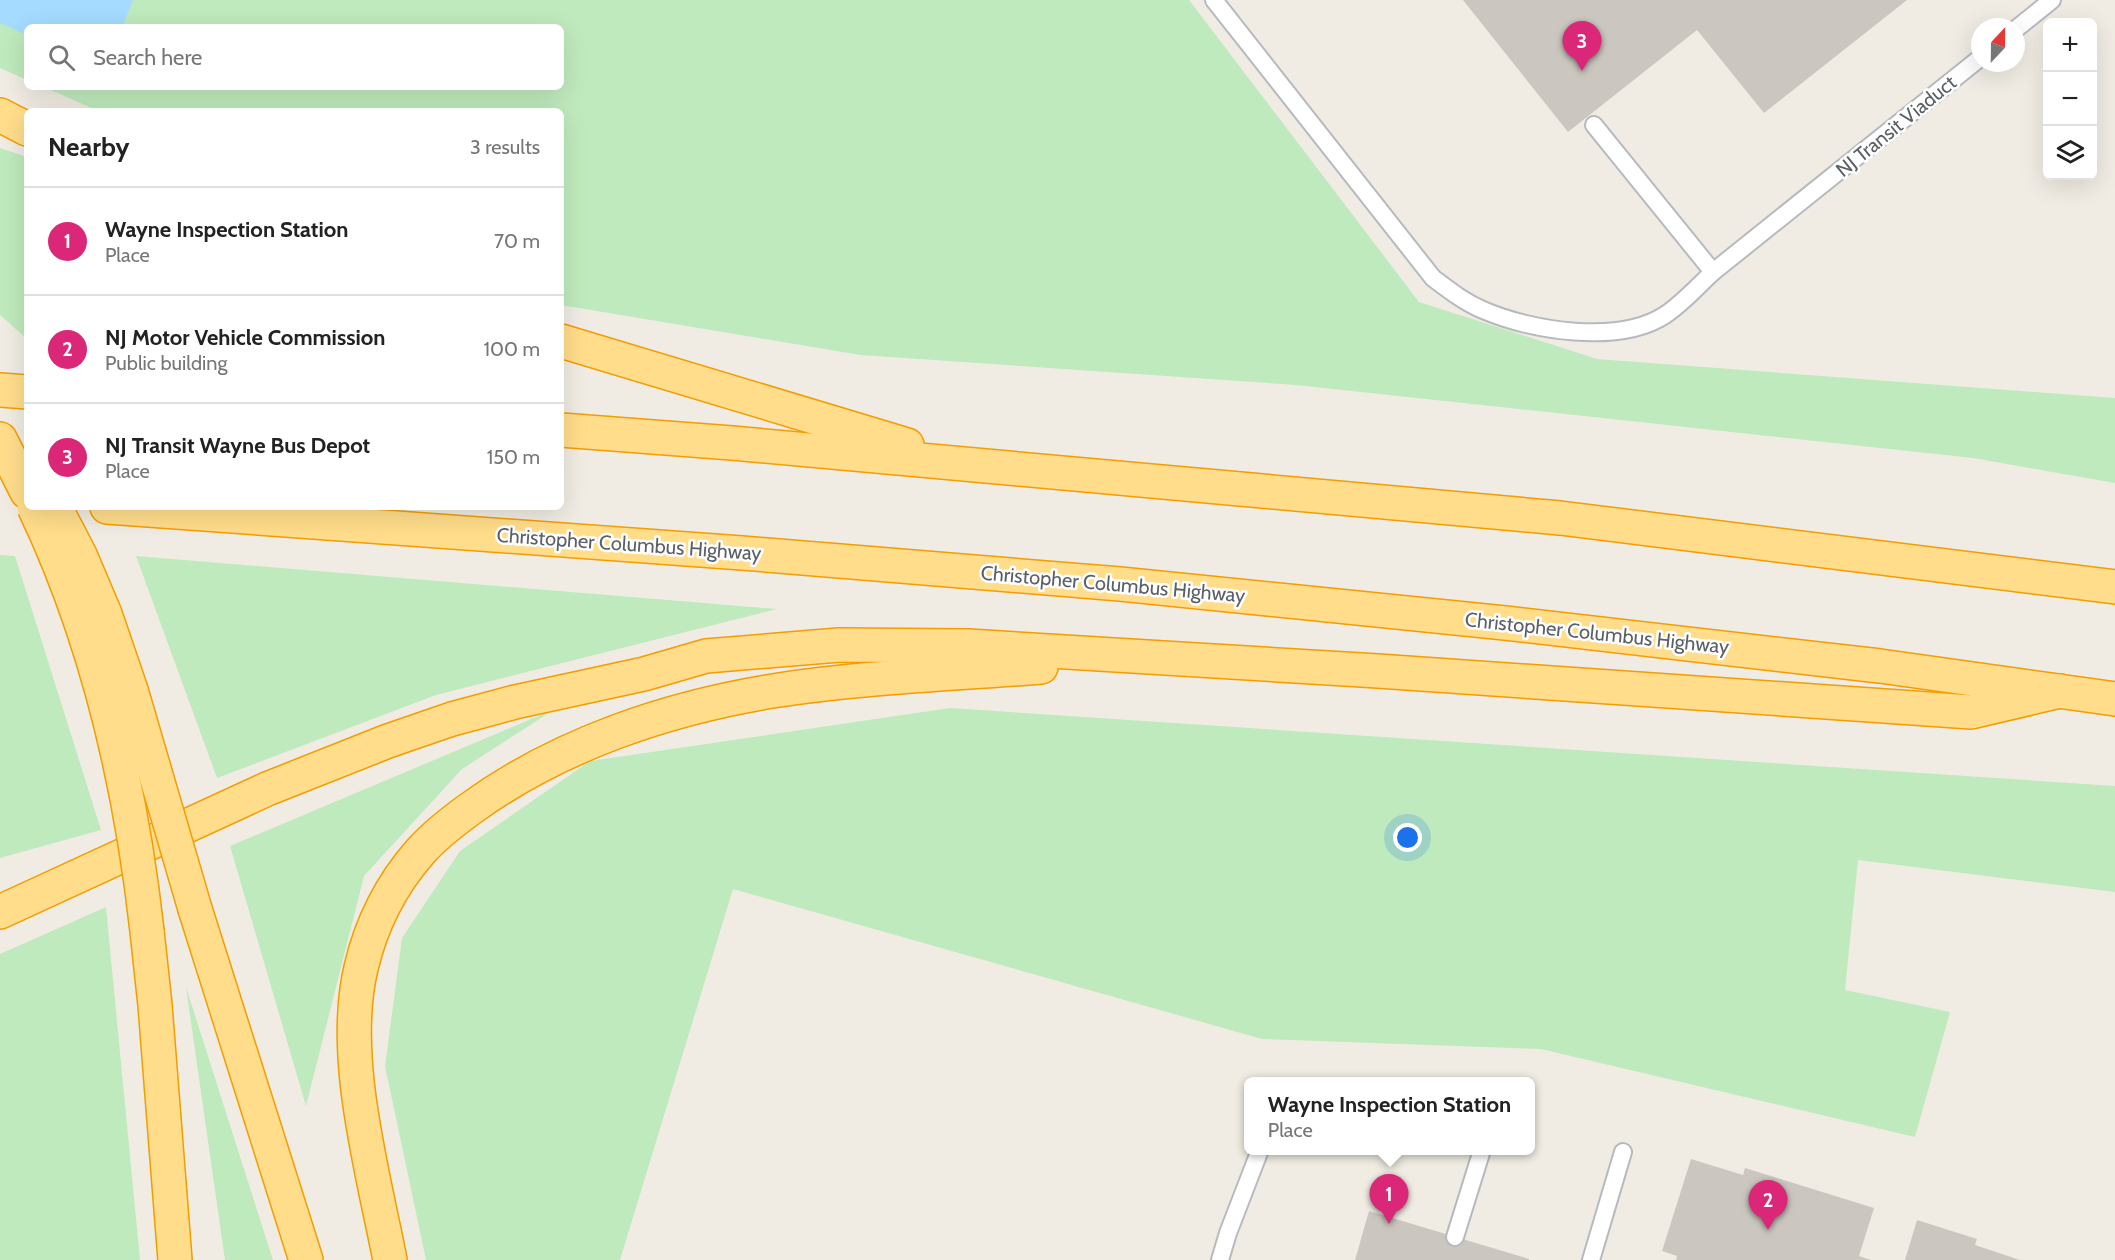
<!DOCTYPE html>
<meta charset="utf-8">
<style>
:root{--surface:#fff;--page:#f6f6f6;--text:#222;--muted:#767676;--line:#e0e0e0;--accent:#db2777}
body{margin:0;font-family:Cabin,sans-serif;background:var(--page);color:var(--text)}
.controls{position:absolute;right:18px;top:18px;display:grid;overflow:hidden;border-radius:9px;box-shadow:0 6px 24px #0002}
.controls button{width:54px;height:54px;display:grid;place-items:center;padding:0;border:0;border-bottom:2px solid var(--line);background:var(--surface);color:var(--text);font:30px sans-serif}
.compass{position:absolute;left:1971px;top:18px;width:54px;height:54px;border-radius:50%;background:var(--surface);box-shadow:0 6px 24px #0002;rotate:22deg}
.you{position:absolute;left:1408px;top:838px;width:21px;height:21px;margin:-15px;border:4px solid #fff;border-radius:50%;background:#1a73e8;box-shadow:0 0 0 9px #1a73e833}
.badge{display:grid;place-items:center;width:39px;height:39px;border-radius:50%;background:var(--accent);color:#fff;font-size:20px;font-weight:700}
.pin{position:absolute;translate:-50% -50px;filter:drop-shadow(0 2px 3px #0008)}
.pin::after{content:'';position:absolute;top:32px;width:21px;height:18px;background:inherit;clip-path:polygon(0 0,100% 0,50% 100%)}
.popup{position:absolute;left:1244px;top:1077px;width:291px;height:78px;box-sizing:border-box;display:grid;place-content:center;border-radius:9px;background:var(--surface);filter:drop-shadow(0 2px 4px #0005);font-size:20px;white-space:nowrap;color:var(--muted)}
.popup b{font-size:22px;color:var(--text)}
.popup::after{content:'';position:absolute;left:50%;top:100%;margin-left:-12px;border:12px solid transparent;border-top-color:var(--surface)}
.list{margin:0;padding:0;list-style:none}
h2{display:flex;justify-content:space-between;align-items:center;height:78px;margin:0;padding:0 24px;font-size:26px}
h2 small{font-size:20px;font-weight:400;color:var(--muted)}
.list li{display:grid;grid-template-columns:39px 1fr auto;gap:18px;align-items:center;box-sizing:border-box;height:108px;padding:0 24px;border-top:2px solid var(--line)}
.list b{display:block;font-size:22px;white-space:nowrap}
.list p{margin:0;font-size:20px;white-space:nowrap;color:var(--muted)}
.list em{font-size:20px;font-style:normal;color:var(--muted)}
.icon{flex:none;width:33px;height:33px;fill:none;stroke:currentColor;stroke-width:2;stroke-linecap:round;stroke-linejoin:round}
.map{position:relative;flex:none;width:2115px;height:1260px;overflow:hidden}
.search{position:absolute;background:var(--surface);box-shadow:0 6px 24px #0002;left:24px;top:24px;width:540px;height:66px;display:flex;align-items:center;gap:15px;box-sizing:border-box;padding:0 21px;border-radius:9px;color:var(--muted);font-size:22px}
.panel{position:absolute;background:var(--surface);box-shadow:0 6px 24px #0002;left:24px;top:108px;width:540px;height:402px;border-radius:9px}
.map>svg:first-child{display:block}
.green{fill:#bfeabd}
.water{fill:#a4dbff}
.building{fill:#cbc7c0}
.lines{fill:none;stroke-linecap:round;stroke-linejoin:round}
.lane-casing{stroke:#b6babf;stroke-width:20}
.highway-casing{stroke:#f39d00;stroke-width:36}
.lane{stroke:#fff;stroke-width:16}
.highway{stroke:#ffdd8b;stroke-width:33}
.highway-bridge-casing{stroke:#f39d00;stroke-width:36;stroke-linecap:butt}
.highway-bridge{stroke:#ffdd8b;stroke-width:33}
.labels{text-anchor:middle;stroke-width:5;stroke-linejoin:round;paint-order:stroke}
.street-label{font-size:20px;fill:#5b6066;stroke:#fff}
</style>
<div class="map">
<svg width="2115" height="1260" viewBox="0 0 2115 1260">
<rect width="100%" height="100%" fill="#f0ece3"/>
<g class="green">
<polygon points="0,0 1189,0 1419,302 1597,359 2115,398 2115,483 1973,458 1296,385 860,355 561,305 561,111 98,111 44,87 561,87 561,27 27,27 27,80 0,68"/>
<polygon points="0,148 27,157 27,339 0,315"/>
<polygon points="0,555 15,556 101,830 0,858"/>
<polygon points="136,556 777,609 436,695 217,778"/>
<polygon points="950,708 2115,786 2115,892 1858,860 1845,990 1950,1012 1915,1137 1541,1049 1262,1039 733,889 620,1260 426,1260 385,1066 402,938 460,851 590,761"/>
<polygon points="555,709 462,769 364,876 306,1106 230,846"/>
<polygon points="106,907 140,1260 0,1260 0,954"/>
<polygon points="186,987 273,1260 225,1260"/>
</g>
<polygon class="water" points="0,0 133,0 124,23 118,27 27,27 27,35 0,23"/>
<g class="building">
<polygon points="1463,0 1907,0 1764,113 1697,30 1568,132"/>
<polygon points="1691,1159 1743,1175 1745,1168 1874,1208 1859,1256 1871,1260 1676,1260 1677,1256 1662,1251"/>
<polygon points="1369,1211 1529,1259 1529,1260 1355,1260"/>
<polygon points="1917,1220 1977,1239 1975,1245 2020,1260 1905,1260"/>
</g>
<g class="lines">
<g class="lane-casing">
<g id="lane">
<path d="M1214,0L1433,278C1449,290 1464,302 1483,310C1531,331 1619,345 1665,315C1682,304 1698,286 1713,272"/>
<polyline points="2016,29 2052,0"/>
<polyline points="1594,125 1713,272 1980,58"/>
<polyline points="1455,1237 1482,1150"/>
<polyline points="1220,1260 1228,1233 1260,1150"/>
<polyline points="1591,1260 1623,1152"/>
</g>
</g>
<g class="highway-casing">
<g id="highway">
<polyline points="0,115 27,129"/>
<polyline points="561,341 907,445"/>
<polyline points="0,390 27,392"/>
<polyline points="561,430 732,443 1560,518 2115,587"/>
<polyline points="0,439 27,492"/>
<polyline points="107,507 742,553 1120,584 1505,623 1880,666 2115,699"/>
<polyline points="195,909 306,1260"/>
<polyline points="0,912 267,789 388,741 452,719 515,702 644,674 706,656 839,645 968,646 1378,671 1971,712 2060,691"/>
<polyline points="147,931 155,1005 175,1260"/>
<path d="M390,1260C373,1172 340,1056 361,968C371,925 391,885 420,852C434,836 452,822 470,809C559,744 670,707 779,690C865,677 954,674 1041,667"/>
</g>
</g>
<use href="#lane" class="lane"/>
<use href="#highway" class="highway"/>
<g class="highway-bridge-casing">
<g id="highway-bridge">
<path d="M34,507C97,639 131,787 147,931"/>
<polyline points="56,509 80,555 105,614 131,690 195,909"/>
</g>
</g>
<use href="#highway-bridge" class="highway-bridge"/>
</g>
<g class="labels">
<g class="street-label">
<text transform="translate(1896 126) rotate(-39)" y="7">NJ Transit Viaduct</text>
<text transform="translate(629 544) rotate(4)" y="7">Christopher Columbus Highway</text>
<text transform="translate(1113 584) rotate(5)" y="7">Christopher Columbus Highway</text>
<text transform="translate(1597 633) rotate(6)" y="7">Christopher Columbus Highway</text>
</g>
</g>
</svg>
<div class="controls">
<button>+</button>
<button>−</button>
<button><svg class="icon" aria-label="layers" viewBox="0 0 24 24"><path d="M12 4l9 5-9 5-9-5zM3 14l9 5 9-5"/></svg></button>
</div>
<svg class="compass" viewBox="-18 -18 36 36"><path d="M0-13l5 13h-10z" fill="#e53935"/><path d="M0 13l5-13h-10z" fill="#767676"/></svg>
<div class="you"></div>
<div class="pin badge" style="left:1389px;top:1224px">1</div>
<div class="popup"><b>Wayne Inspection Station</b>Place</div>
<div class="pin badge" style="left:1768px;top:1230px">2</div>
<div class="pin badge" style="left:1582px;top:71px">3</div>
<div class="search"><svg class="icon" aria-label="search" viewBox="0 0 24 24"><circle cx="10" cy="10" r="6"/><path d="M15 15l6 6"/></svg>Search here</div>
<section class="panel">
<h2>Nearby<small>3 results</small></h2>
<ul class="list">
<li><span class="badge">1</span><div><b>Wayne Inspection Station</b><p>Place</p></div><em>70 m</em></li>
<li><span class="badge">2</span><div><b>NJ Motor Vehicle Commission</b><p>Public building</p></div><em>100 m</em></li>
<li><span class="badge">3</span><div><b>NJ Transit Wayne Bus Depot</b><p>Place</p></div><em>150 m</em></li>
</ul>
</section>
</div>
